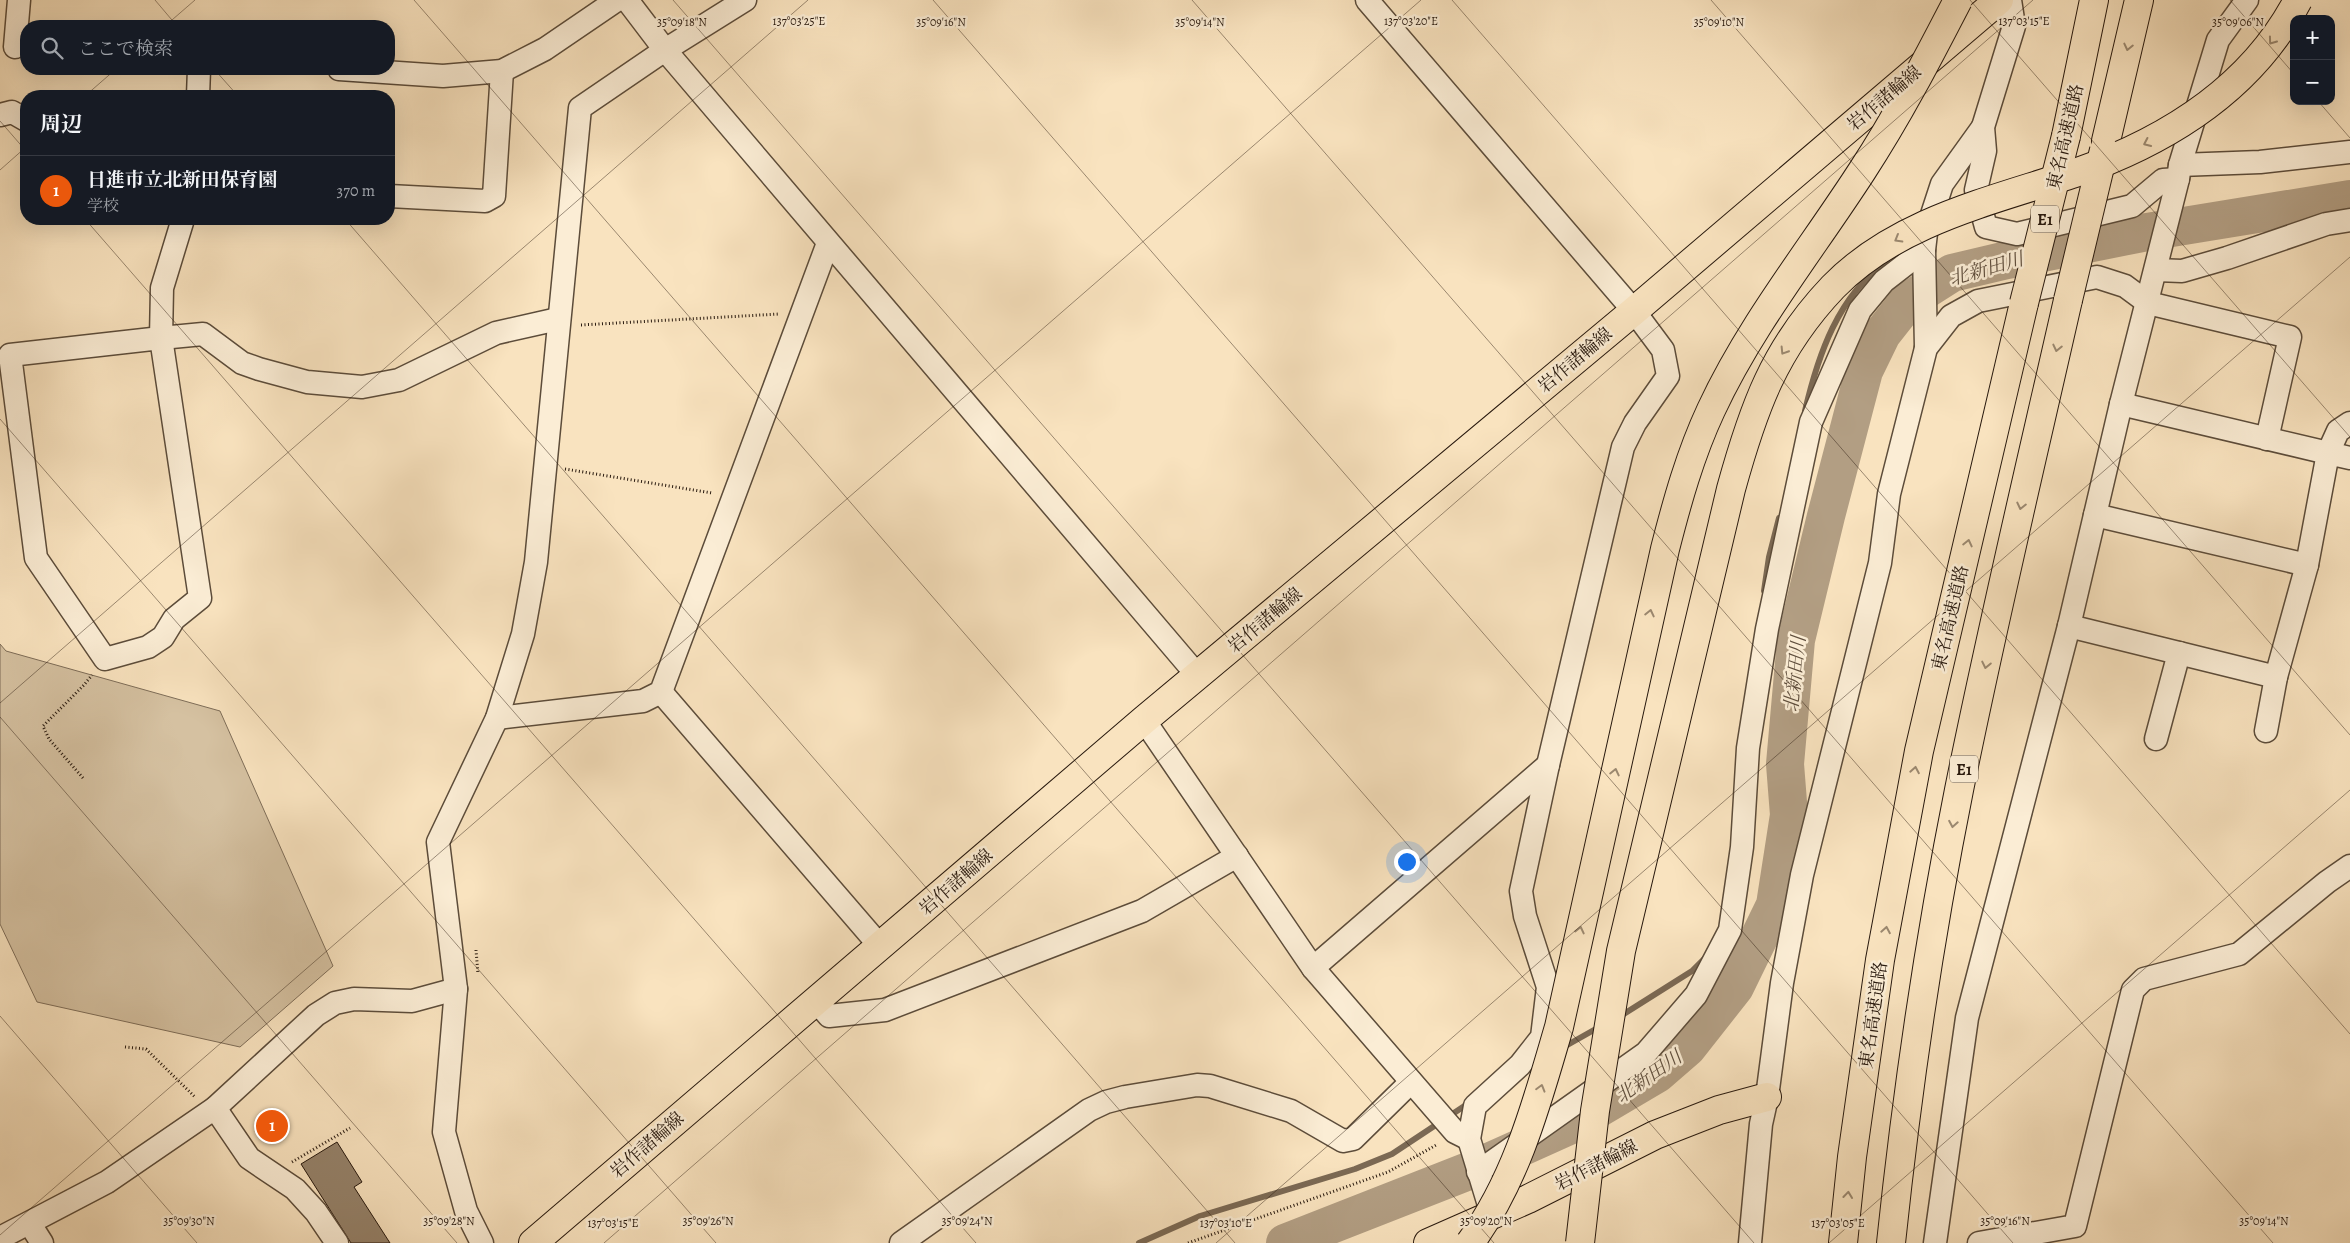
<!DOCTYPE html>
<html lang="ja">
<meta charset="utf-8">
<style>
:root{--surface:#171b24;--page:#242831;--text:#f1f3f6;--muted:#9ea1a6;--line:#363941;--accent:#ea580c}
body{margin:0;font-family:Alegreya,"Noto Serif JP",serif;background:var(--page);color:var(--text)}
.controls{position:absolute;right:15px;top:15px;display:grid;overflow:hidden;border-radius:10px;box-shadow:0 5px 20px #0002}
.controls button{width:45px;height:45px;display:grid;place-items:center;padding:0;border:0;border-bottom:1px solid var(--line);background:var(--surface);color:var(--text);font:25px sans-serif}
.you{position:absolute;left:1406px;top:861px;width:18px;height:18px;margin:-12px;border:4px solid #fff;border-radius:50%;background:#1a73e8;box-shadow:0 0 0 8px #1a73e833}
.badge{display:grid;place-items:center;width:32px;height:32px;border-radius:50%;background:var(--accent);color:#fff;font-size:16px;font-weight:700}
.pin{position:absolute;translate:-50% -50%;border:2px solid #fff;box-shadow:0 1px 5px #0006}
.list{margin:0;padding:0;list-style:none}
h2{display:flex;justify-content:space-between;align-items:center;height:65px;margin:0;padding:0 20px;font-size:21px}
h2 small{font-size:16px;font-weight:400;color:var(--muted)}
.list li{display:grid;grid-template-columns:32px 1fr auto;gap:15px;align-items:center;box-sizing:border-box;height:70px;padding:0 20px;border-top:1px solid var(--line)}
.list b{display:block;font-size:19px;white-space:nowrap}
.list p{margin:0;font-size:16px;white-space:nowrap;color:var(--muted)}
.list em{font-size:16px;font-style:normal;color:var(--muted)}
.icon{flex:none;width:28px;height:28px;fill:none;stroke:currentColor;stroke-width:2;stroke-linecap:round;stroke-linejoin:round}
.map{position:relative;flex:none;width:2350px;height:1243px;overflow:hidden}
.search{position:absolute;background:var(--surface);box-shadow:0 5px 20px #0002;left:20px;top:20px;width:375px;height:55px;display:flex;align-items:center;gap:12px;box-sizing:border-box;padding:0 18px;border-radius:20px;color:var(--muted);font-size:19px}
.panel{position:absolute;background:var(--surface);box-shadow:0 5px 20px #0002;left:20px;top:90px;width:375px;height:135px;border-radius:20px}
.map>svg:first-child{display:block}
.green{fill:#d5c1a1;stroke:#7e6d58}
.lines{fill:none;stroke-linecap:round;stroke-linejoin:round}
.stream{stroke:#7b6954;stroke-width:6}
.river{stroke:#b29e83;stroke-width:38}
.building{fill:#95826a;stroke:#28190e}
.minor-casing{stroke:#5c4c3a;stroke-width:25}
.major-casing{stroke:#28190e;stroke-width:30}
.highway-casing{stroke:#28190e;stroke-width:30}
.path{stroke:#28190e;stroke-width:3;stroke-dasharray:1 2.5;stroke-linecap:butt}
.minor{stroke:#fbedd5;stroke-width:22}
.major{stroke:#f9e3bf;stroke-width:28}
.highway{stroke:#f9e3bf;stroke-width:28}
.highway-bridge-casing{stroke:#28190e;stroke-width:30;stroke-linecap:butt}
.highway-bridge{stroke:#f9e3bf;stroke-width:28}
.oneway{stroke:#9b886f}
.ticks{fill:none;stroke:#28190e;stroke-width:1;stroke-opacity:0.45}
.labels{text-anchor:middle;stroke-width:5;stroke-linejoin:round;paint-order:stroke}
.shield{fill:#fbedd5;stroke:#67594a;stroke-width:1}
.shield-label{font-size:16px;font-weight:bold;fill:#28190e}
.street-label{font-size:18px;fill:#28190e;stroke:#fbedd5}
.water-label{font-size:19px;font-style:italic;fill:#5f4e3d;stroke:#fbedd5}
.ticks-label{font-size:12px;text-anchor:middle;fill:#28190e;stroke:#fbedd5;stroke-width:5;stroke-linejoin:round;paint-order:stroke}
</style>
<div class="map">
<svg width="2350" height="1243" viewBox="0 0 2350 1243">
<rect width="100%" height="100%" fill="#f9e3bf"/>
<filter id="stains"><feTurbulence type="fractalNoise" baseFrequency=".004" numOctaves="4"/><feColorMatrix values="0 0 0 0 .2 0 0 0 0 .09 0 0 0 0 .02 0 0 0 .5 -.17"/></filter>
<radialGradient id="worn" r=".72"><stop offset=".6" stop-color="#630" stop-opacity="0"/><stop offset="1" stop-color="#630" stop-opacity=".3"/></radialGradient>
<polygon class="green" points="0,644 6,651 220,711 333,966 240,1047 37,1002 0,924"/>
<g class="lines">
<g class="stream">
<path d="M1805,411C1818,355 1838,296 1887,261"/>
<polyline points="1764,591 1769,557 1779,518"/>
<polyline points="1619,1017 1692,971 1705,958"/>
<polyline points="1562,1048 1601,1026"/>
<polyline points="1139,1243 1200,1216 1355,1169 1392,1154 1469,1103"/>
</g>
<polyline class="river" points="1285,1243 1466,1172 1569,1126 1657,1074 1687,1048 1735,987 1775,905 1789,815 1785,764 1796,640 1826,516 1864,371 1882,334 1908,301 1952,273 2007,260 2147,232 2350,199"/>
</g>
<polygon class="building" points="337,1142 362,1182 354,1187 390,1243 351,1243 301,1164"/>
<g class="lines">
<g class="minor-casing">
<g id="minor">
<polyline points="627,0 665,50 1198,676"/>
<polyline points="1367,0 1634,311 1663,350 1668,376 1635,423 1623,447 1548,765 1521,891 1525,916 1548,987 1542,1037 1520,1065 1475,1106 1469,1139 1492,1215"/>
<polyline points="2010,0 2014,26 1983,127 1985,151 1976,190 1986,227 2017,234 2132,206 2163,180 2178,179"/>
<polyline points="15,47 19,0"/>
<polyline points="339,69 443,76 502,71 545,49 617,0"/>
<polyline points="198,96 199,69"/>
<polyline points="0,115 12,112 26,120"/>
<polyline points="2180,165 2260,162 2350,152"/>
<polyline points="389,196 485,201 494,196 502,71"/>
<polyline points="183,219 162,288 161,338 203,334 242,363 259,369 307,382 362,387 399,380 496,333 558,319"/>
<polyline points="2156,270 2182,271 2227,258 2326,224 2350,220"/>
<polygon points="161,338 200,598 174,619 163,637 148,647 105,659 36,558 10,355"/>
<polyline points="1926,348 1924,250 1926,233 1942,184 1983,127"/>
<polyline points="2121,404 2328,453 2338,431 2350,423"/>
<polyline points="2095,515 2307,565"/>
<polyline points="2069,626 2276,677 2307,565 2328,453 2350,458"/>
<polyline points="661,692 880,946"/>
<polyline points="497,718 643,701 661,692 828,243"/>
<polyline points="1144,720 1313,968 1455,1132 1469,1139"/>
<polyline points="2266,731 2276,677"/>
<polyline points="2156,739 2179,653"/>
<polyline points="1313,968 1548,765"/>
<polyline points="815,1000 829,1016 885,1010 1142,911 1237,856"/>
<polyline points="215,1108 249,1158 295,1189 316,1212 337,1243"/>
<polyline points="1478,1172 1646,1053 1696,995 1730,930 1742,847 1748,748 1767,629 1811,422 1860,310 1884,281 1924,250"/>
<polyline points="30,1224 42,1243"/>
<polyline points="0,1238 107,1182 215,1108 316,1015 335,1003 354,999 412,1001 456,989"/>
<polyline points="482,1243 466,1211 444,1132 456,989 438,842 497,718 523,634 536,562 580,108 665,50 745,0"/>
<polyline points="901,1243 1089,1110 1106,1102 1125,1097 1197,1085 1210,1086 1291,1111 1343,1141 1353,1139 1411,1082"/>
<polyline points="1750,1243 1761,1124 1767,1097 1782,983 1802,875 1880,563 1889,494 1926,348 1951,316 1978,301 2097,277 2125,286 2148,303 2290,337 2267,439"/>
<polyline points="1935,1243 1967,1018 2069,626 2121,404 2178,179 2180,165 2218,40 2247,0"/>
<polyline points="1979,1243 2075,1226 2133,990 2144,979 2239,954 2327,882 2350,866"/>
</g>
</g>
<g class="major-casing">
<g id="major">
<polyline points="533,1243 1144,720 1634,311 1999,0"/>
<polyline points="1428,1243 1528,1199 1655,1135 1719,1110 1767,1097"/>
</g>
</g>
<g class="highway-casing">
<g id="highway">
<polyline points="2066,136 2094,0"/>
<polyline points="2106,141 2139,0"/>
<polyline points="1843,1243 1852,1157 1880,960 1919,751 2024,303"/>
<path d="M1891,1243C1907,1091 1929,940 1959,790C1992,626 2031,463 2068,300"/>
</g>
</g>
<g class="path">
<polyline points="581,325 779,314"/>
<polyline points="565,469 712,493"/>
<polyline points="83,778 49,739 43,726 84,685 92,675"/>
<polyline points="476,950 478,974"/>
<polyline points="125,1047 146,1049 195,1097"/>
<polyline points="292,1162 350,1128"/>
<polyline points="1188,1243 1388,1172 1438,1144"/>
</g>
<use href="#minor" class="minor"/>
<use href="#major" class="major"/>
<use href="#highway" class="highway"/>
<g class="highway-bridge-casing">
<g id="highway-bridge">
<polyline points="2068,300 2104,150"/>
<polyline points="2024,303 2066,136"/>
<path d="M1470,1243C1517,1179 1537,1102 1559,1027L1665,549C1677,502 1690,455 1711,410C1751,324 1811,250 1862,171C1898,116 1928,58 1958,0"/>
<path d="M1580,1243L1595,1111L1621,951L1731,489C1753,409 1774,349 1833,287C1897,221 1992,201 2075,173C2167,141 2252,88 2298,0"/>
</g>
</g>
<use href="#highway-bridge" class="highway-bridge"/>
</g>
<defs><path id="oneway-chevron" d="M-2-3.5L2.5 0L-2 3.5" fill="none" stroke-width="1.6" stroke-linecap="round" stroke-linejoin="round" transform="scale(1.25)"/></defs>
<g class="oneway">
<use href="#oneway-chevron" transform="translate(2272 41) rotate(126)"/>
<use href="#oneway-chevron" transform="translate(2128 47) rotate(103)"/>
<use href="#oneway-chevron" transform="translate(2147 143) rotate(155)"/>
<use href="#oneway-chevron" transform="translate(1898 239) rotate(150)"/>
<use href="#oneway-chevron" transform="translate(2057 348) rotate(103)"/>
<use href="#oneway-chevron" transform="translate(1784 351) rotate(122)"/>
<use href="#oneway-chevron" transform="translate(2021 506) rotate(103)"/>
<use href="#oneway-chevron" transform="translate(1968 543) rotate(-77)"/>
<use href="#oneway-chevron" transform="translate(1650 613) rotate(-77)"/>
<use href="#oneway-chevron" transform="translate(1986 665) rotate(102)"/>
<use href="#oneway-chevron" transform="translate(1915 770) rotate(-80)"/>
<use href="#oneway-chevron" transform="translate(1615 772) rotate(-77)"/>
<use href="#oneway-chevron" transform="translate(1953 824) rotate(100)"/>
<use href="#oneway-chevron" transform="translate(1580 930) rotate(-77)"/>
<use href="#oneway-chevron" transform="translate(1886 930) rotate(-80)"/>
<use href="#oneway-chevron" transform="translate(1541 1088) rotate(-74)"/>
<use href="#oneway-chevron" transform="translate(1848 1195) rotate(-84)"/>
</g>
<path class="ticks" d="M155,0L177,26M414,0L1494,1243M673,0L1754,1243M933,0L2013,1243M1192,0L2273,1243M1452,0L2350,1034M1711,0L2350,735M1970,0L2350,437M2230,0L2294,74M165,26L195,0M214,69L238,96M85,96L116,69M2318,101L2350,138M0,121L26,151M0,170L26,147M85,219L976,1243M345,219L1235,1243M0,419L716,1243M0,703L808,0M0,717L457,1243M0,1016L197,1243M0,1235L1421,0M604,1243L2033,0M1216,1243L2350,257M1829,1243L2350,790"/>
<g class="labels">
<g class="shield">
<rect x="2031" y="205.5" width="28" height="27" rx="4"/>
<rect x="1950" y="755.5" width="28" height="27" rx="4"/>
</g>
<g class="shield-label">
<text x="2045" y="225">E1</text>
<text x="1964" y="775">E1</text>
</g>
<g class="street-label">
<text transform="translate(1884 98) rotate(-40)" y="6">岩作諸輪線</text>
<text transform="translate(2065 137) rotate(-77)" y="6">東名高速道路</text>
<text transform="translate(1575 360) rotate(-40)" y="6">岩作諸輪線</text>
<text transform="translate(1950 618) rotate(-77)" y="6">東名高速道路</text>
<text transform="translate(1265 620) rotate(-40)" y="6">岩作諸輪線</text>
<text transform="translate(956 882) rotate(-41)" y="6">岩作諸輪線</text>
<text transform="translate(1873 1015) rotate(-82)" y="6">東名高速道路</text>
<text transform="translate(647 1145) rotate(-41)" y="6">岩作諸輪線</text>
<text transform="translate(1596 1165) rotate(-27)" y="6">岩作諸輪線</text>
</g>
<g class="water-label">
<text transform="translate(1986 268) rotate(-16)" y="7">北新田川</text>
<text transform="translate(1794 674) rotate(-84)" y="7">北新田川</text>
<text transform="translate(1648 1076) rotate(-35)" y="7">北新田川</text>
</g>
</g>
<g class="ticks-label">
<text x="799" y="25">137°03'25"E</text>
<text x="1411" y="25">137°03'20"E</text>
<text x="2024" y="25">137°03'15"E</text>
<text x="682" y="26">35°09'18"N</text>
<text x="941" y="26">35°09'16"N</text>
<text x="1200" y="26">35°09'14"N</text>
<text x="2238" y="26">35°09'06"N</text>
<text x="1719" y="26">35°09'10"N</text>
<text x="189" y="1225">35°09'30"N</text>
<text x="449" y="1225">35°09'28"N</text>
<text x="708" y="1225">35°09'26"N</text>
<text x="967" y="1225">35°09'24"N</text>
<text x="1486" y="1225">35°09'20"N</text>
<text x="2005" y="1225">35°09'16"N</text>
<text x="2264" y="1225">35°09'14"N</text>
<text x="613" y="1227">137°03'15"E</text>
<text x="1226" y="1227">137°03'10"E</text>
<text x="1838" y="1227">137°03'05"E</text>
</g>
<rect width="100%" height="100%" filter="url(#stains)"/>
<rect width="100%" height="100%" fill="url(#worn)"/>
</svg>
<div class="controls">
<button>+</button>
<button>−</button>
</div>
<div class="you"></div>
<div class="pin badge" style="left:272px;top:1126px">1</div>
<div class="search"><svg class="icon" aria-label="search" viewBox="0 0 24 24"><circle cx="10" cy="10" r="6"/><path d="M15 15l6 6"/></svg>ここで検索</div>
<section class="panel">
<h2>周辺<small></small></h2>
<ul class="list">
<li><span class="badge">1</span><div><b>日進市立北新田保育園</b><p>学校</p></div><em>370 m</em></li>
</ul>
</section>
</div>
